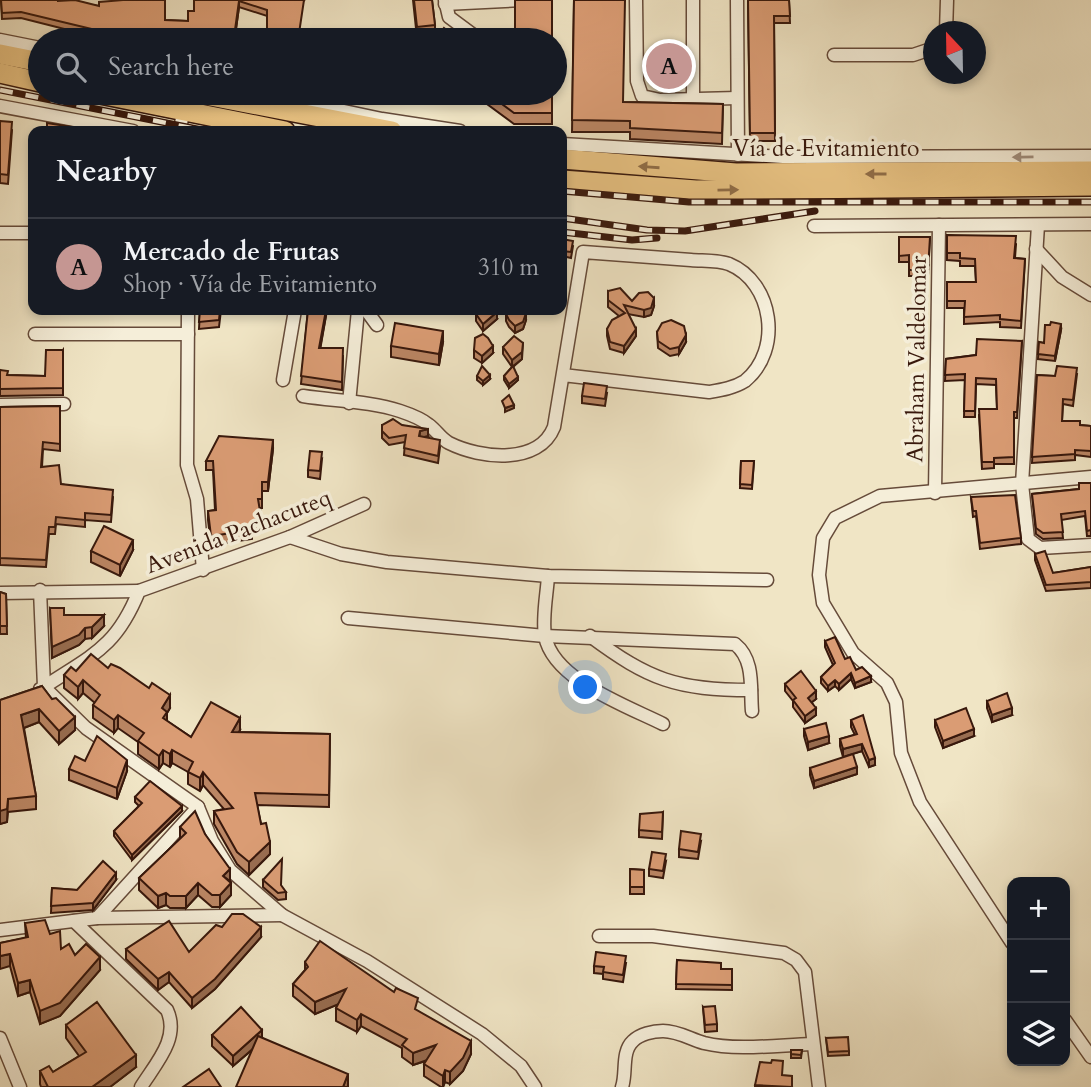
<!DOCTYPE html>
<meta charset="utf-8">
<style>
:root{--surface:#171b24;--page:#20242c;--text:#f1f3f6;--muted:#9ea1a6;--line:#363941;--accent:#c59692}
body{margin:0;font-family:Cardo,serif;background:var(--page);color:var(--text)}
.controls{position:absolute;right:21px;bottom:21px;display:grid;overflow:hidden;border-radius:14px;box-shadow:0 4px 10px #0003}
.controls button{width:63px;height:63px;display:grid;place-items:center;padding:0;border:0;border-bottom:2px solid var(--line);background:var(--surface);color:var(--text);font:35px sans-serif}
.compass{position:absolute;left:923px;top:21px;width:63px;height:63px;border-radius:50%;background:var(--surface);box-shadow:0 4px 10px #0003;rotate:338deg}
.you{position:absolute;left:586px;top:688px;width:24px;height:24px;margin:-18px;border:5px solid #fff;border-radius:50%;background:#1a73e8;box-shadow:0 0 0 10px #1a73e833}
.badge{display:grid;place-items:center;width:46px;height:46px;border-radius:50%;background:var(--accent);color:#111;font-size:23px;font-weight:700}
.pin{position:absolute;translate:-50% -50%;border:4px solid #fff;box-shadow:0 2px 7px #0006}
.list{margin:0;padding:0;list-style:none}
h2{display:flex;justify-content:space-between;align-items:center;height:91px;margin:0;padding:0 28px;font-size:30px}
h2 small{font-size:23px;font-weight:400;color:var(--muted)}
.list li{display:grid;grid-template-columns:46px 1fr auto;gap:21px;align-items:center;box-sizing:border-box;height:98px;padding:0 28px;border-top:2px solid var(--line)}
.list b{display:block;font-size:26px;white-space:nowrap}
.list p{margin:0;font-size:23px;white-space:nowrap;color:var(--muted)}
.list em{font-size:23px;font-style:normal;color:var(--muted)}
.icon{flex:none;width:38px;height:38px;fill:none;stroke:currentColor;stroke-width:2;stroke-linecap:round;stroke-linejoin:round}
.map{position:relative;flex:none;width:1091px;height:1087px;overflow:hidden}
.search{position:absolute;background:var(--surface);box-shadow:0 4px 10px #0003;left:28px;top:28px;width:539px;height:77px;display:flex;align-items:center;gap:18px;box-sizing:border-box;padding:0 24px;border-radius:38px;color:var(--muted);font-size:26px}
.panel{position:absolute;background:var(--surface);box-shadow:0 4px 10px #0003;left:28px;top:126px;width:539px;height:189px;border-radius:14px}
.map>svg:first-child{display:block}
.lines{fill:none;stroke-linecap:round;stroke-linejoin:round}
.minor-casing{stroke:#664b3a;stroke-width:15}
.highway-casing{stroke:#38180c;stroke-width:22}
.minor{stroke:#f5eed9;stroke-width:12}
.highway{stroke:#e8c282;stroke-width:19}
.rail-casing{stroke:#38180c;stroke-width:7}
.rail{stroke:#f5eed9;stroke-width:4.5;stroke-dasharray:13;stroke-linecap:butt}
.wall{fill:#bb8664;stroke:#38180c;stroke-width:2}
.shaded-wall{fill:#996d51;stroke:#38180c;stroke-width:2}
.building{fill:#da9c74;stroke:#38180c;stroke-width:2}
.oneway{fill:#a08e7d}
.oneway2{fill:#906d47}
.labels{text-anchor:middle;stroke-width:7;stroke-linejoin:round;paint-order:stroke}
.street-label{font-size:23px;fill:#38180c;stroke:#f5eed9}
</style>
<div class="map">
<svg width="1091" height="1087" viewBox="0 0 1091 1087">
<rect width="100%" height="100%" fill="#f0e5c5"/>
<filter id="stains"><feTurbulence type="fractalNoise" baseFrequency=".00286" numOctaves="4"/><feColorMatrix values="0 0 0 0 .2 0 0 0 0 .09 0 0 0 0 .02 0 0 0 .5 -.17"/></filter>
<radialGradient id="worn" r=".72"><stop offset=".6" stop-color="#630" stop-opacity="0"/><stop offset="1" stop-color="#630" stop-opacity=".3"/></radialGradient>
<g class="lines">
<g class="minor-casing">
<g id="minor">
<polyline points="445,0 449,17 480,40"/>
<polyline points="636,0 637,81 642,96 660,100 737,98"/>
<polyline points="737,0 738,155"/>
<polyline points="445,4 522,0"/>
<polyline points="946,32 947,0"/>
<polyline points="0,40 40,48"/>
<polyline points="834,55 913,55 934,48"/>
<polyline points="259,93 382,119 460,131"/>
<polyline points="693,99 693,0"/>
<polyline points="0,106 133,131"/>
<polyline points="180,131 183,111"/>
<polyline points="562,144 783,157 1091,156"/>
<polyline points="1038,225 1022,484 1028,539 1040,548 1091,545"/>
<polyline points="814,226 1091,224"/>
<polyline points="0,233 33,233"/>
<polyline points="1036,249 1062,277 1091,295"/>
<polyline points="188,310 187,465 197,499 203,570"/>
<polyline points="366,310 377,325"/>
<polyline points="35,334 188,334"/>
<polyline points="283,380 295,310"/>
<path d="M303,396C334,401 370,401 400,411C409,414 422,419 429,425C436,430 441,439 449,443C481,459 539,465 554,427L583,252C619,255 655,257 691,260C703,261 718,260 729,264C773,282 783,350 745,381C734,388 721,390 709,392L563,375"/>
<polyline points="349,403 358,310"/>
<polyline points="0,405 64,404"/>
<polyline points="935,493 939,225"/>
<path d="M364,504L290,537L139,591C116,648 92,655 44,687L86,728L198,807L212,841L230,870L282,915L367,961L482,1034L521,1066L535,1087"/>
<polyline points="290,537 341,554 387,562 548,576 767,580"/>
<path d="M548,576C547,594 542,617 545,636C553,680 627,706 663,724"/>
<polyline points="0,593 139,591"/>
<path d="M348,618L545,636L735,644C755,660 750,688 752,711"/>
<path d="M590,636C649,680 677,690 751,690"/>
<polyline points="40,689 44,687 40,590"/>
<polyline points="97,918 198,807"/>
<path d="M74,921L167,1010C180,1038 156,1063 141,1087"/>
<polyline points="0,930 97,918 282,915"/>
<polyline points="599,936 653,936 784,953 796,960 805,972 819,1087"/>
<polyline points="1012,943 920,802 901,753 896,702 887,683 853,653 823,603 819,575 823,538 835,518 880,496 1091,477"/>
<polyline points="1065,1020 1091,1057"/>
<polyline points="0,1038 20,1087"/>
<path d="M622,1087C627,1073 621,1052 633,1041C640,1034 653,1031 663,1031C678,1031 690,1039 704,1043C737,1051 778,1045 812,1044"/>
</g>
</g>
<g class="highway-casing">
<g id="highway">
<polyline points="0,54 40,62"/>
<polyline points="0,73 40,82"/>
<polyline points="95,93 285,131"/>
<polyline points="195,93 392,131"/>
<polyline points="562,159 736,173 1091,171"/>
<polyline points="562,180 696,190 1091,186"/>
</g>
</g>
<use href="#minor" class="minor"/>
<use href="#highway" class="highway"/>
<g class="rail-casing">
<g id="rail">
<polyline points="0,90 207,131"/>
<polyline points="562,191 689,202 1091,202"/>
<polyline points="562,218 647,230 685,231 815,211"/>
<polyline points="562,232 632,240 657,238"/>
</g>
</g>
<use href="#rail" class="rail"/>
</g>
<g class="wall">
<polygon points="1,0 58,1 99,6 165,20 188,21 194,11 194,0 305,0 267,16 239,7 235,36 219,35 218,40 125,40 125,36 100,38 21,18 2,19"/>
<polygon points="413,0 432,0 435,25 435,36 417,38"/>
<polygon points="574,0 623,102 723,104 722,144 630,139 630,132 572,132"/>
<polygon points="748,0 789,0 790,23 774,23 775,141 750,141"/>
<polygon points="472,93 552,93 552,124 514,124"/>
<polygon points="0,121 12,130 8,184 0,183"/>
<polygon points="947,235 1016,244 1015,258 1025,259 1021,328 1000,327 1000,322 964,324 964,308 947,308 947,282 976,282 975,266 960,266 960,261 947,260"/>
<polygon points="899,237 930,237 928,276 909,276 909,262 899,262"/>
<polygon points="562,239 573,246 571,258 562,256"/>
<polygon points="608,291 632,301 654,306 651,315 644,317 628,314 636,336 624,353 610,349 607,336 607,329 619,316 608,307"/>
<polygon points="200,310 221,310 219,327 199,329"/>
<polygon points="308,310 327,310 320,348 343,356 342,390 301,384"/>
<polygon points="476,314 497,319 483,331 476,321"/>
<polygon points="506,314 526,320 523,329 515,333 509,327 506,321"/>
<polygon points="1061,330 1055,361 1038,359 1039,342 1044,343"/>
<polygon points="657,332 686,342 679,354 670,356 658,348"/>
<polygon points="1022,341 1017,418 1014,418 1014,464 994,464 994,468 982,469 979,415 997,409 996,385 976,384 975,417 964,417 965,380 945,381 946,359 976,355"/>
<polygon points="443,342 439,365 391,357 391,346"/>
<polygon points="523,343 522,359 513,367 518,380 509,388 504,380 504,376 512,367 503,354 503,347"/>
<polygon points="63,350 63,395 0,396 0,370 7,375 45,376"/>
<polygon points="474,350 493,353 482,363 474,358"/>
<polygon points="1077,374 1073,406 1063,404 1062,421 1080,425 1091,426 1091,457 1075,455 1075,460 1032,463 1037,375 1055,376"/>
<polygon points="477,376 490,379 483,385 477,380"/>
<polygon points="607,393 605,406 582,403 582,396"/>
<polygon points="60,406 60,451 43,449 42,467 61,484 113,497 111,522 85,520 85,527 56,524 55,534 49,534 46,567 0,565 0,407"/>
<polygon points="382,425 402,425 428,436 424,437 440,447 438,463 404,455 405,442 389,445 382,438"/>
<polygon points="273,449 268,491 262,491 262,508 260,508 262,523 262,532 252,533 252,539 211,545 208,520 208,511 215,510 213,470 206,470 206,461"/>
<polygon points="322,459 320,479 308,477 308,470"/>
<polygon points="741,461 754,461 752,489 740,488"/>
<polygon points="1091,483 1091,536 1087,536 1085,516 1061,520 1063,538 1043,539 1036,534 1032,494 1079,489"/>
<polygon points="971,497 1021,538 1021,544 980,549 976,516 973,517"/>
<polygon points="133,550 120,576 91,562 91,551"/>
<polygon points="1035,554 1053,573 1091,567 1091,588 1046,591 1035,560"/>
<polygon points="0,592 6,594 7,634 0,634"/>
<polygon points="50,608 64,615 104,626 92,638 85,639 79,645 52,658"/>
<polygon points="825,641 856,670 871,682 855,688 851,679 839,690 835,686 828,691 821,683 821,677 833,665 825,647"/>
<polygon points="108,668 170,708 167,713 167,721 191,737 240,730 239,732 330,734 329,807 257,805 261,824 270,854 249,875 237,864 214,824 214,811 224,809 203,785 200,791 188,784 188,772 172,763 170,767 163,763 159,769 138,754 138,742 118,728 114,733 93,718 93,705 95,703 83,693 78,699 64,688 64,675 76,671"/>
<polygon points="785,684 816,699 812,702 816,715 805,723 793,707 793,701 785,691"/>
<polygon points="42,686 75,730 59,744 39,722 24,728 36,796 36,809 8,812 7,822 0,824 0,700"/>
<polygon points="987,701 1012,715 992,722 987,708"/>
<polygon points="851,720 875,765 869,767 862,751 843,757 840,746 840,739 855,735 851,727"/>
<polygon points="935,720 974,736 943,748 935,727"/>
<polygon points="804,729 829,743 808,750 804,736"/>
<polygon points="85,761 127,771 117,799 69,780 69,769"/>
<polygon points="810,768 857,774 814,788 810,775"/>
<polygon points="135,797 182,811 132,860 114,836 114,831 139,806 135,802"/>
<polygon points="663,812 662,839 639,837 639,830"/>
<polygon points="180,827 205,834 229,882 231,895 220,907 212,907 198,895 186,908 170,908 166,905 158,908 139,890 139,878 180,839"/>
<polygon points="701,841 698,859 679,857 679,849"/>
<polygon points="666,861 663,878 649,876 649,869"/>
<polygon points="630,869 644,870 644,894 630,894"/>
<polygon points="116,880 93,910 51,913 52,888 77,890"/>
<polygon points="263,880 286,892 286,899 278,900 263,887"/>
<polygon points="25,923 50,934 61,949 75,955 100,970 60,1016 40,1024 30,992 18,996 10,966 0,943 26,938"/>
<polygon points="222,927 261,937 215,989 192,1008 169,982 158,990 126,959 126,949 189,952"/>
<polygon points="677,960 721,969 732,969 732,990 676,989"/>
<polygon points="305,962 418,1011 471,1054 463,1071 450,1084 445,1082 443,1087 441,1087 424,1076 424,1064 426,1061 413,1065 402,1057 402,1048 361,1026 357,1032 336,1021 336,1008 338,1004 315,1014 293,996 293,984 305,970"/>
<polygon points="626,963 623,982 603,979 603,974 594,973 594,966"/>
<polygon points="703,1007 717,1024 717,1031 705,1032"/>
<polygon points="66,1025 136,1067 110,1087 41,1087 40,1084 40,1071 53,1072 79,1056 66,1038"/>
<polygon points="212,1035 262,1038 348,1087 252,1050 233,1066 212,1046"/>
<polygon points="826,1038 849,1051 849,1055 828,1056"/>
<polygon points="791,1050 802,1050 801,1058 791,1058"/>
<polygon points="782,1075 792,1087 755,1087 755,1085"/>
</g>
<g class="shaded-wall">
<polygon points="239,1 239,7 235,36 235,30"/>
<polygon points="654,298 654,306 651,315 644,317 644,310"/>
<polygon points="326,310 327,310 319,356 319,348"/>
<polygon points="497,312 497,319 483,331 483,324"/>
<polygon points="526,313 526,320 523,329 515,333 515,326"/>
<polygon points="1061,324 1061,330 1055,361 1055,356"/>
<polygon points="636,329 636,336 624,353 624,346"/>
<polygon points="443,331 443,342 439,365 439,354"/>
<polygon points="686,335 686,342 679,354 679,347"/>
<polygon points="493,346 493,353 482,363 482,356"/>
<polygon points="522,352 522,359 512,367 512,360"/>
<polygon points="490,375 490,379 483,385 483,381"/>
<polygon points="518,377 518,380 509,388 509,384"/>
<polygon points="514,405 514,408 505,412 505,408"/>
<polygon points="428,429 428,436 420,438 419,444 420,431"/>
<polygon points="273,440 273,449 268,491 268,482"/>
<polygon points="133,540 133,550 120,576 120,565"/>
<polygon points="104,615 104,626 92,638 92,627"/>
<polygon points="85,628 85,639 79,645 52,658 52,647"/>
<polygon points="851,673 851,679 839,690 839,684"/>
<polygon points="871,676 871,682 855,688 855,683"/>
<polygon points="83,680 83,693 78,699 78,687"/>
<polygon points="835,680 835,686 828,691 828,686"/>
<polygon points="816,691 816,699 808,705 808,698"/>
<polygon points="170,695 170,708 167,713 167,724 163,730 162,708"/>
<polygon points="816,708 816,715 805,723 805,716"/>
<polygon points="1012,708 1012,715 992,722 992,715"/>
<polygon points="39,709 39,722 21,729 21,715"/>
<polygon points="118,715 118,728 114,733 114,720"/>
<polygon points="75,717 75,730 59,744 59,731"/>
<polygon points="240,718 240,730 232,744 232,732"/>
<polygon points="974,729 974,736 943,748 943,741"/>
<polygon points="829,736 829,743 808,750 808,742"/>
<polygon points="862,744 862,751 843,757 843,749"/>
<polygon points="163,750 163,763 159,769 159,756"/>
<polygon points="172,750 172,763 170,767 170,754"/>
<polygon points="875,758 875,765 869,767 869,760"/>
<polygon points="127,760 127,771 117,799 117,788"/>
<polygon points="857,767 857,774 814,788 814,781"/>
<polygon points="203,772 203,785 200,791 200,778"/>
<polygon points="8,799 7,822 0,824 0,811"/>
<polygon points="182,806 182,811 132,860 132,855"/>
<polygon points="270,842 270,854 249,875 249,862"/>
<polygon points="230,869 230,881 223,876"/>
<polygon points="116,873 116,880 93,910 93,903"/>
<polygon points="198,883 198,895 186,908 186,896"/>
<polygon points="231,883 231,895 220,907 220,895"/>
<polygon points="166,893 166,905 158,908 158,896"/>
<polygon points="261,927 261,937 215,989 192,1008 192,998"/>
<polygon points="10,954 10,966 0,969 0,956"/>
<polygon points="100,957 100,970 60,1016 40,1024 40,1011"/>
<polygon points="169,972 169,982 158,990 158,979"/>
<polygon points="30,980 30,992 18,996 18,983"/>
<polygon points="346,989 346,1001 315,1014 315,1002"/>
<polygon points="361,1014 361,1026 357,1032 357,1020"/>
<polygon points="262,1030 262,1041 233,1066 233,1056"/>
<polygon points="471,1041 471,1054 463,1071 450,1084 450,1072"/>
<polygon points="436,1045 436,1057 413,1065 413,1053"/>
<polygon points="136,1055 136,1067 110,1087 92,1087"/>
<polygon points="445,1070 445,1082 443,1087 443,1076"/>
<polygon points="348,1074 348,1087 343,1087"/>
</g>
<g class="building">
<polygon points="1,0 58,0 58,1 75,0 99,6 99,2 123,0 165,0 165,20 188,21 188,11 194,11 194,0 304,0 298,40 267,40 267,10 239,1 235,30 219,29 217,40 164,40 125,36 125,30 100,31 21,12 2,13"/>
<polygon points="414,0 432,0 435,25 417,27"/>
<rect x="515" y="0" width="37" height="40"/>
<polygon points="574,0 625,0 623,102 723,104 722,133 630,128 630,121 572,120"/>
<polygon points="748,0 789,0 790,16 774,16 775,133 750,133"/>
<polygon points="444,28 461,40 435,40"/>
<polygon points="487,93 552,93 552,113 514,113"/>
<polygon points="0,121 12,122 8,175 0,174"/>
<polygon points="47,123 97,131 36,131 36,129 47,130"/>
<polygon points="947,235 1016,236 1014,258 1025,259 1021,321 1000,319 1000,315 964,317 965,301 947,301 947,282 976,282 975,259 960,258 960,253 947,253"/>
<polygon points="899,237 930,237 928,270 909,270 909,255 899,256"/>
<polygon points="562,239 573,241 571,252 562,251"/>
<polygon points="620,288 632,301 639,293 648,292 654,298 651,308 644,310 624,305 636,329 624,346 610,342 607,329 612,320 625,313 608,300 608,291"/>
<polygon points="200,310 220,310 219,320 199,322"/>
<polygon points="308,310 326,310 319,348 343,348 342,382 301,376"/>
<polygon points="477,310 496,310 497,312 483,324 476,314"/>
<polygon points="510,310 524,310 526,313 523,322 515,326 509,320 506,314"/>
<polygon points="671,320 684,326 686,335 679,347 670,349 658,341 657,332 662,323"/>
<polygon points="1051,322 1061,324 1055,356 1038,354 1039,342 1044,343 1045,325 1050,325"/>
<polygon points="395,323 443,331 439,354 391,346"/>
<polygon points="483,334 488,338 493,346 482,356 474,350 475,338"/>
<polygon points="514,336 523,343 522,352 512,360 503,347"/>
<polygon points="977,339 1022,341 1017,412 1014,412 1014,457 994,458 994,462 982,462 979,409 997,409 996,379 976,378 975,411 964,411 965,374 945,375 946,359 976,355"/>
<polygon points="46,350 63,350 63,388 0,389 0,370 8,371 7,375 45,376"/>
<polygon points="482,366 490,375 483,381 477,376"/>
<polygon points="513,366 518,377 509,384 504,376"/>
<polygon points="1057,366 1077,368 1073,400 1063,399 1062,421 1080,421 1080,425 1091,426 1091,451 1075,450 1075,454 1032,457 1037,375 1055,376"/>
<polygon points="584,383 607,386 605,399 582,396"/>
<polygon points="509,395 514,405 505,408 502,401"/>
<polygon points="60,406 60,444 43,442 41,467 59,465 61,484 113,490 111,515 85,513 85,520 56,517 55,527 49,527 46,560 0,558 0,407"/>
<polygon points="393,419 402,425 428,429 420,431 419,436 440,440 438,456 404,448 406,435 389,438 382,431 382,425"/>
<polygon points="219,436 273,440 268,482 262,482 262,499 258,499 262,523 251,525 252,530 211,536 208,511 216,510 213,461 206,461"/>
<polygon points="310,451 322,452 320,471 308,470"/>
<polygon points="741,461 754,461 752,485 740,484"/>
<polygon points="1079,483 1091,483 1091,530 1087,531 1085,511 1061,514 1063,532 1043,533 1036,528 1032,494 1079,489"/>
<polygon points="1015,495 1021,538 980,543 976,511 973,511 971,497"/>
<polygon points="104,526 133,540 120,565 91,551"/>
<polygon points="1045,551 1053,573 1091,567 1091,582 1046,585 1035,554"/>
<polygon points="0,592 6,594 7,626 0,626"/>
<polygon points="50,608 64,608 64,615 104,615 92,627 85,628 79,635 52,647"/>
<polygon points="835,637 845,659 850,657 856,670 862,667 871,676 855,683 851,673 839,684 835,680 828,686 821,677 835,663 825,641"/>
<polygon points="91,654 108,668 111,664 120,668 149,688 152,683 170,695 162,708 167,712 163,718 191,737 211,702 240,718 232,732 330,734 329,795 255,793 261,824 266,823 270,842 249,862 237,852 214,811 233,808 203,772 200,778 188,772 193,762 172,750 170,754 163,750 159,756 138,741 144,733 118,715 114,720 93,705 100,695 83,680 78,687 64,675 71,667 76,671"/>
<polygon points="801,671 816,691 808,698 816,708 805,716 793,700 796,698 785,684"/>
<polygon points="42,686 52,699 56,698 75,717 59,731 39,709 21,715 36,796 8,799 7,809 0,811 0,700"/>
<polygon points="1007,693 1012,708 992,715 987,701"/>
<polygon points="966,708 974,729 943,741 935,720"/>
<polygon points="863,715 875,758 869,760 862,744 843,749 840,739 857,734 851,720"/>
<polygon points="826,723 829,736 808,742 804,729"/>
<polygon points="97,736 127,760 117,788 69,769 75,756 85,761"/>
<polygon points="853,754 857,767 814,781 810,768"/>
<polygon points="150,781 182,806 132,855 114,831 142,803 135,797"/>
<polygon points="195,811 205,834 230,869 223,876 231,883 220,895 212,895 198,883 186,896 170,896 166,893 158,896 139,878 186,833 180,827"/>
<polygon points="663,812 662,832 639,830 640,814"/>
<polygon points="681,831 701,834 698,852 679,849"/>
<polygon points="652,852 666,854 663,871 649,869"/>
<polygon points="282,859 281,885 286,892 278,893 263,880"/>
<polygon points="103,861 116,873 93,903 51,906 52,888 77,890"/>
<polygon points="630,869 644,870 644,887 630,887"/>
<polygon points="232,914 243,914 261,927 215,979 192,998 169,972 158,979 126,949 169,921 189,952 216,925 222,927"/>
<polygon points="45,920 50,934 60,931 61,949 69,944 75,955 86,944 100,957 60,1003 40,1011 30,980 18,983 10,954 0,956 0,943 28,937 25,923"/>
<polygon points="320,941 394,992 396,988 418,998 415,1009 471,1041 463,1058 450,1072 445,1070 443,1076 424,1064 436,1045 413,1053 402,1045 407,1039 361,1014 357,1020 336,1008 346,989 315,1002 293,984 308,967 305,962"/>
<polygon points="596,952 626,956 623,975 603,972 604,967 594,966"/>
<polygon points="677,960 721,963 721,969 732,969 732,985 676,984"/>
<polygon points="97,1002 136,1055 92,1087 48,1087 40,1071 49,1066 53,1072 86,1052 66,1025"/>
<polygon points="715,1006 717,1024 705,1025 703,1007"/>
<polygon points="241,1007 262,1030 233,1056 212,1035"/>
<polygon points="258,1036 348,1074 343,1087 236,1087"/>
<polygon points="848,1037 849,1051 828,1052 826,1038"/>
<polygon points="791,1050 802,1050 801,1055 791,1054"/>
<polygon points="772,1060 783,1061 782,1075 792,1076 792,1087 755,1085 760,1062 771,1063"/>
<polygon points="209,1069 221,1087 183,1087"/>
</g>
<defs><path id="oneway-solid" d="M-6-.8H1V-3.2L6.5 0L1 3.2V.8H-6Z" transform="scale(1.75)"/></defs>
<use class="oneway" href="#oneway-solid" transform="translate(1023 157) rotate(179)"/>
<g class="oneway2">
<use href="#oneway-solid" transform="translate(649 167) rotate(-176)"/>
<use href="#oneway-solid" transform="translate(876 174) rotate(180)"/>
<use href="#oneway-solid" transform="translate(728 190) rotate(-1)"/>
</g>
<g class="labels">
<g class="street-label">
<text x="826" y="156">Vía de Evitamiento</text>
<text transform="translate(916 359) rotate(-89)" y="8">Abraham Valdelomar</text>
<text transform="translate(238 531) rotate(-21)" y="8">Avenida Pachacuteq</text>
</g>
</g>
<rect width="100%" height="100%" filter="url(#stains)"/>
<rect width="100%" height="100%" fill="url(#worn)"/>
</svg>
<div class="controls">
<button>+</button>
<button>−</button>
<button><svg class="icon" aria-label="layers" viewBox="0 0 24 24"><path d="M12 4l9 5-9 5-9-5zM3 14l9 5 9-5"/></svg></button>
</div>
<svg class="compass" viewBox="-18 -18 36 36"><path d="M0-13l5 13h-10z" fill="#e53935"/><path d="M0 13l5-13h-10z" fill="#9ea1a6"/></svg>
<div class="you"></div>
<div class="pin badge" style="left:669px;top:66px">A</div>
<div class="search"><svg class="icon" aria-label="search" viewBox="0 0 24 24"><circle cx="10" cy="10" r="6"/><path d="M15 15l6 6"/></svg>Search here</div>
<section class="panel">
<h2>Nearby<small></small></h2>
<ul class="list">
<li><span class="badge">A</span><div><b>Mercado de Frutas</b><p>Shop · Vía de Evitamiento</p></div><em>310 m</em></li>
</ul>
</section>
</div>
